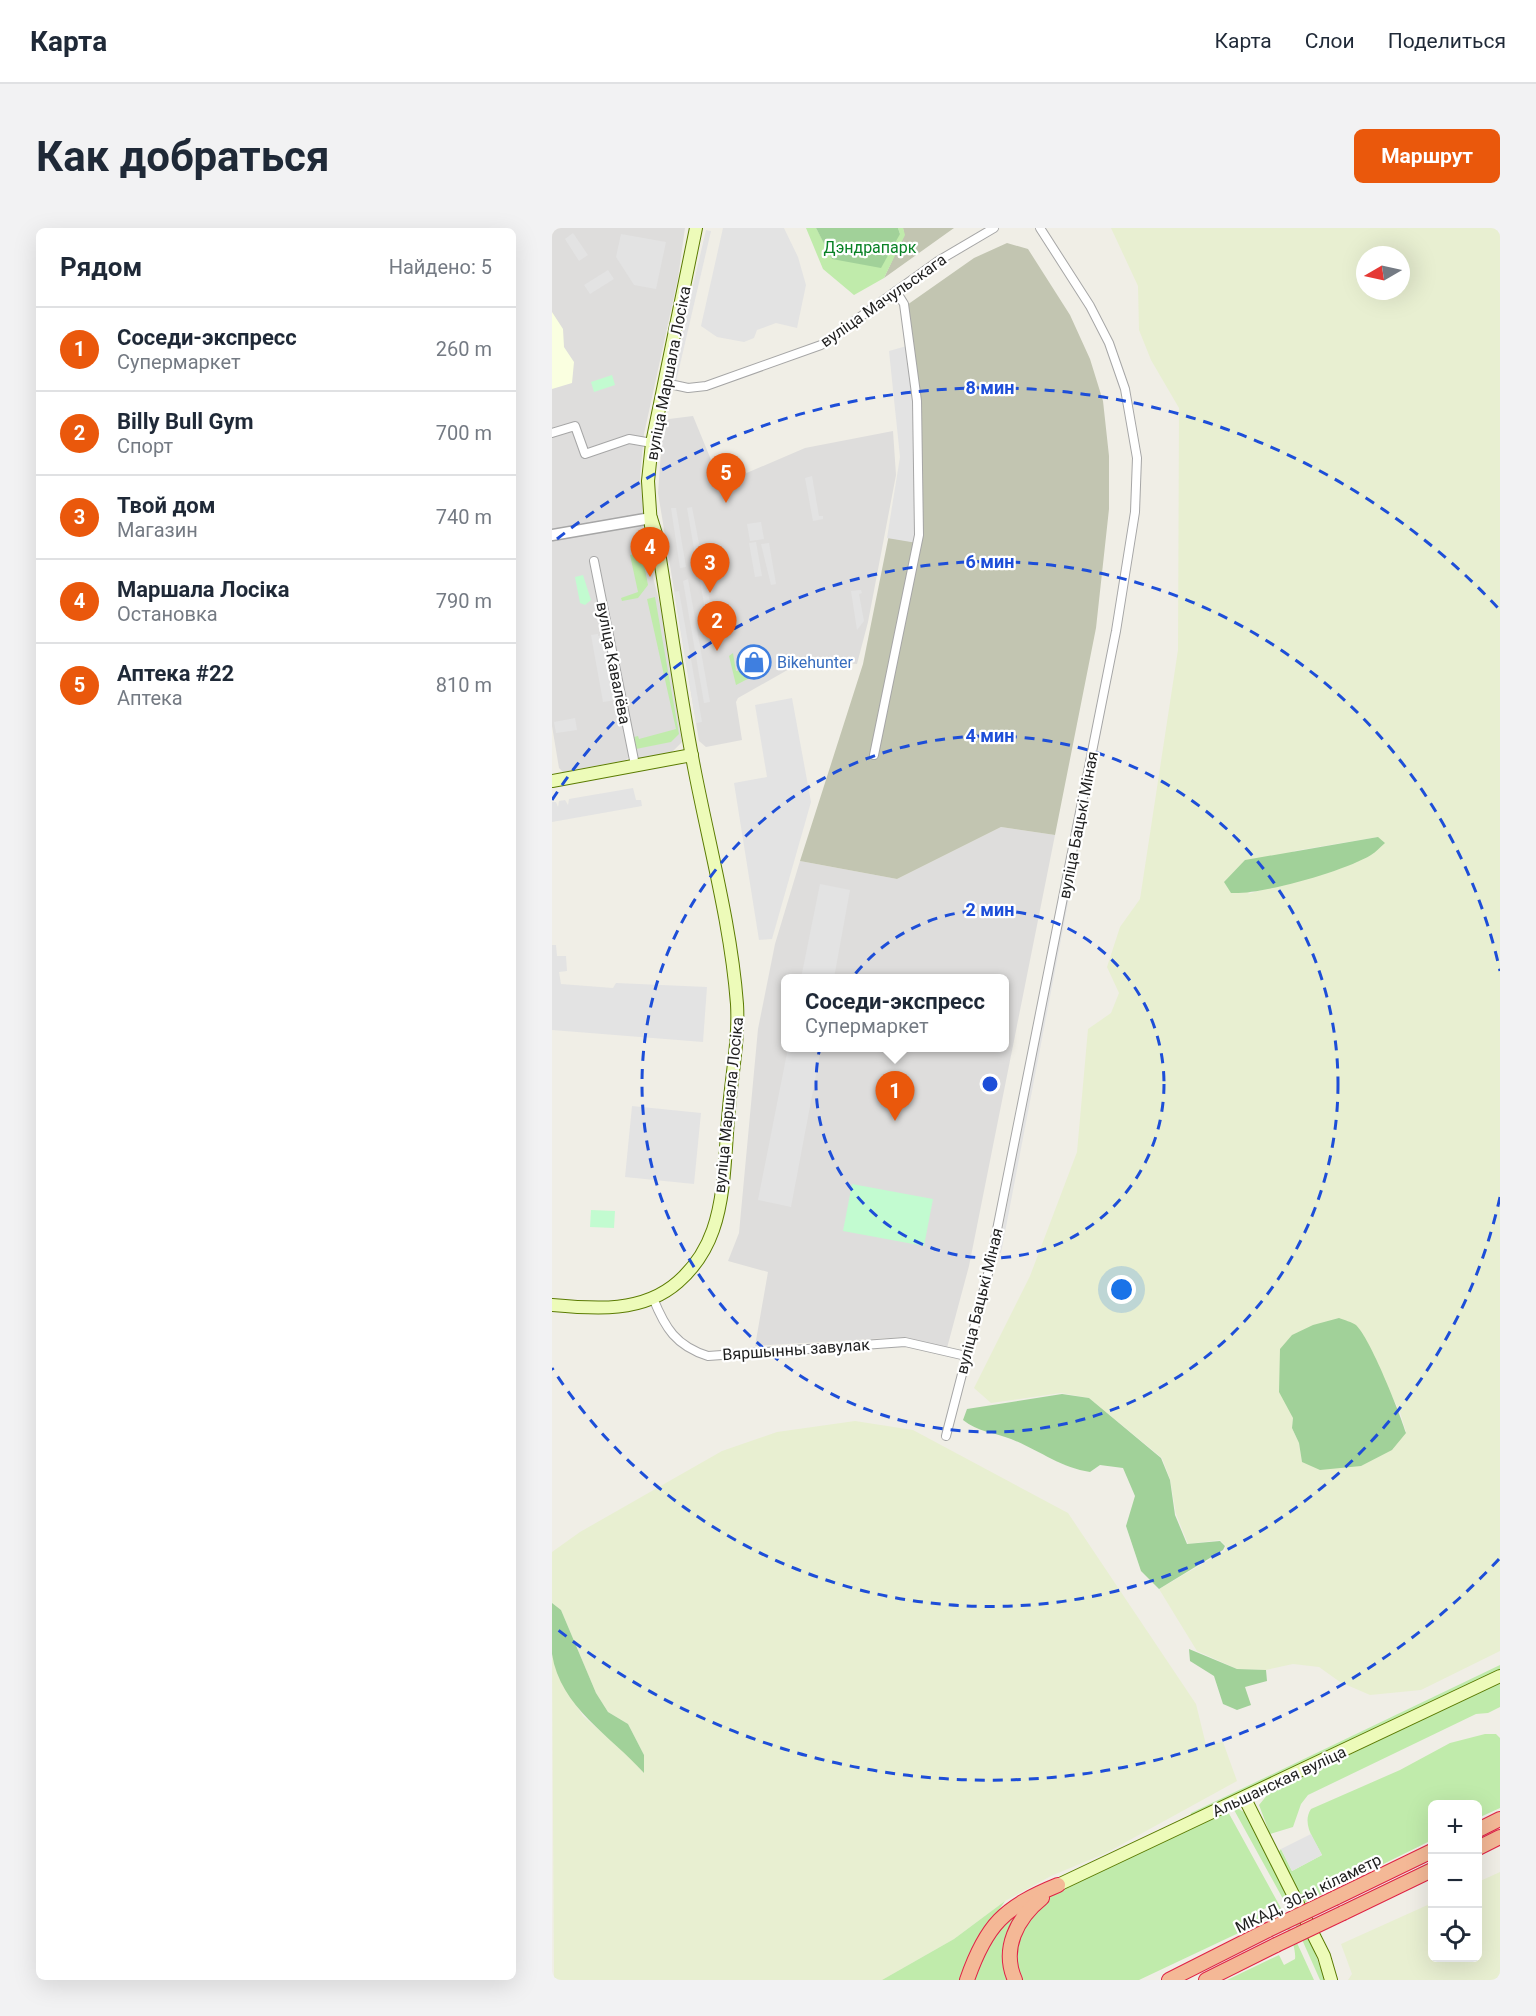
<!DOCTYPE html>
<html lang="ru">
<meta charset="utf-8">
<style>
:root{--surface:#fff;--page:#f2f2f3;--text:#1f2937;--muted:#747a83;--line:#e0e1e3;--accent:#ea580c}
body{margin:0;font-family:Roboto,sans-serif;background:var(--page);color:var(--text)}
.controls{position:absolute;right:18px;bottom:18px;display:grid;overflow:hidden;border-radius:9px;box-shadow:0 6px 24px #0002}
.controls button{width:54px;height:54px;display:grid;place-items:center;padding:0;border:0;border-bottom:2px solid var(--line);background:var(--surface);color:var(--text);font:30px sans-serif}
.compass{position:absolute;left:804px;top:18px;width:54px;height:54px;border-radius:50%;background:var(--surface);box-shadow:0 6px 24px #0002;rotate:261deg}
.you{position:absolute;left:570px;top:1062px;width:21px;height:21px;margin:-15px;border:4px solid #fff;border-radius:50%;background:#1a73e8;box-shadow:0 0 0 9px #1a73e833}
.badge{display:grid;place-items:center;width:39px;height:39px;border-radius:50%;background:var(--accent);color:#fff;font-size:20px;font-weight:700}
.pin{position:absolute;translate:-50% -50px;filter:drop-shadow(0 2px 3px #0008)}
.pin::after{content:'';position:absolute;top:32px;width:21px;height:18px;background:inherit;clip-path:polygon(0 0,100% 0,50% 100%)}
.popup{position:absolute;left:229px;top:746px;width:228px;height:78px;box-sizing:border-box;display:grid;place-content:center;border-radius:9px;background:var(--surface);filter:drop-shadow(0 2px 4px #0005);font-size:20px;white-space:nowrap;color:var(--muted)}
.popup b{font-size:22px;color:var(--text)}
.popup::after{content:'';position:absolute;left:50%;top:100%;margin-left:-12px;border:12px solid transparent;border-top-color:var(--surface)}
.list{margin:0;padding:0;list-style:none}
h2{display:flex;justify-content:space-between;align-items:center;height:78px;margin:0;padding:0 24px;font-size:26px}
h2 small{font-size:20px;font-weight:400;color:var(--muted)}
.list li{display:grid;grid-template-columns:39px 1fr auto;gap:18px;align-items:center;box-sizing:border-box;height:84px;padding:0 24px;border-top:2px solid var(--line)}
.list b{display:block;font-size:22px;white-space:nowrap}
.list p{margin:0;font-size:20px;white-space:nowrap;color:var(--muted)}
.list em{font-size:20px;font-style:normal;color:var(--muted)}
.icon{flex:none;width:33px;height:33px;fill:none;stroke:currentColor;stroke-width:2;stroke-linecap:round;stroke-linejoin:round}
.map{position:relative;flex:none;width:948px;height:1752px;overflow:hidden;border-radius:9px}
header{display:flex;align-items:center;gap:36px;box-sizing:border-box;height:84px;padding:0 30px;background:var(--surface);border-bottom:2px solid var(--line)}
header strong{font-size:28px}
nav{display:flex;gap:33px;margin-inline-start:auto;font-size:21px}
.intro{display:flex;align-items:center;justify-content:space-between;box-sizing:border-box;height:144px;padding:0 36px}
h1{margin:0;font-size:42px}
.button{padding:15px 27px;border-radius:9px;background:var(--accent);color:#fff;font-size:21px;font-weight:700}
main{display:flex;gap:36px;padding:0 36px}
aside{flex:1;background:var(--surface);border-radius:9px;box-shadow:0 6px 24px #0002}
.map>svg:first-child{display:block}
.residential{fill:#dedddc;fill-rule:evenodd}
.education{fill:#faffe0}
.construction{fill:#c2c5b1}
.farmland{fill:#e8efd1;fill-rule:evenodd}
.grass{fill:#c0ebab}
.forest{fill:#a1d199}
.park{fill:#c2fbd0}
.parking{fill:#e3e3e3}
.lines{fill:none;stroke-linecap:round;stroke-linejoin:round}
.minor-casing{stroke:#a6a6a6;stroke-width:10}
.tertiary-casing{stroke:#a6a6a6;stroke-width:13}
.secondary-casing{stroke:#5b7b02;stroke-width:14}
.trunk-casing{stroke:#df2245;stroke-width:16}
.minor{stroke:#fff;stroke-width:8}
.tertiary{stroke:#fff;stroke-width:10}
.secondary{stroke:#edfbb9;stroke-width:12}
.trunk{stroke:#f4b896;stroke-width:14}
.trunk-bridge-casing{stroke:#df2245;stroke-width:16;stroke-linecap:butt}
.trunk-bridge{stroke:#f4b896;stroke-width:14}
.ring{fill:none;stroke:#1d4ed8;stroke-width:3;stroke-dasharray:10 8}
.labels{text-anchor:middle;stroke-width:4.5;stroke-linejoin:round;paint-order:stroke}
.park-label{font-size:16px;fill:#098226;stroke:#fff}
.street-label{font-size:16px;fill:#1f1f1f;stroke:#fff}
.shop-label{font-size:16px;fill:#366cbe;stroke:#fff;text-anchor:start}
.centre{fill:#1d4ed8;stroke:#fff;stroke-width:3}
.ring-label{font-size:18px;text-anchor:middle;font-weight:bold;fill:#1d4ed8;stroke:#fff;stroke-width:4.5;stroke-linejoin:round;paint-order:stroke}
</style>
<header>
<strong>Карта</strong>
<nav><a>Карта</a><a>Слои</a><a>Поделиться</a></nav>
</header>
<div class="intro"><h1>Как добраться</h1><a class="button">Маршрут</a></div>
<main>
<aside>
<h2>Рядом<small>Найдено: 5</small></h2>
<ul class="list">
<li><span class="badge">1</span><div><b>Соседи-экспресс</b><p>Супермаркет</p></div><em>260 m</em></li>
<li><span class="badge">2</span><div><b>Billy Bull Gym</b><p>Спорт</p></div><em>700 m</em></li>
<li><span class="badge">3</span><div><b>Твой дом</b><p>Магазин</p></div><em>740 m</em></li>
<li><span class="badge">4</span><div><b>Маршала Лосіка</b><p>Остановка</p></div><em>790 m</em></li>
<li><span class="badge">5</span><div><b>Аптека #22</b><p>Аптека</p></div><em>810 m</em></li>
</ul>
</aside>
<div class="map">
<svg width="948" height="1752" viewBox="0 0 948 1752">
<rect width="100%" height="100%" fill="#f0eee6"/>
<g class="residential">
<polygon points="0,0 133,0 126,50 92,206 88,249 96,329 109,381 130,514 120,524 88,530 78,528 74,532 11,544 7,540 0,498"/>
<polygon points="141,188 169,256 253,220 341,203 344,247 316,394 305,436 253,432 186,470 184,474 190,512 154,519 147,513 106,265 111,196 117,191"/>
<path d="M449,599L503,607L417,1038L395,1120L353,1109L203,1118L216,1044L176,1033L187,1005L206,801L223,716L248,633L345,651ZM234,750H452V820H234Z"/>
</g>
<polygon class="education" points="0,84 11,101 12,119 22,134 20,155 0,161"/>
<g class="construction">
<polygon points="351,0 402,0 332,50 352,7"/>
<polygon points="455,15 476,21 518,87 538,131 551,173 557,228 557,281 544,400 503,607 449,599 345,651 248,633 311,436 349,247 355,77 422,30"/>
</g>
<g class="farmland">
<path d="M559,0H948V1423L869,1462L818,1467L788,1454L767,1439L741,1436L714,1442L685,1441L645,1423L607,1361L673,1323L674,1318L668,1312L636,1316L624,1286L618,1251L610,1230L537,1170L509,1165L439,1175L422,1160L478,1048L525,924L536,801L559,785L567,765L555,739L568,699L588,671L626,422L627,180L599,132L587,102L586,58ZM813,27H849V63H813ZM826,609L729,656L696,666L742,623ZM804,1097L848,1184L854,1204L840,1222L750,1234L747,1215L740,1200L741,1190L735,1177Z"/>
<polygon points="303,1193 361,1202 516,1285 644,1476 654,1517 671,1514 685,1553 554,1625 499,1648 453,1673 402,1711 330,1752 2,1752 0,1426 6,1447 31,1488 74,1525 91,1544 92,1527 76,1496 56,1484 44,1465 9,1382 0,1375 0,1324 28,1304 170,1223 225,1204"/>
<polygon points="948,1644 948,1752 796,1752 800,1746 789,1716 880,1675 880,1730 926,1730 926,1654"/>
</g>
<g class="grass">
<polygon points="254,0 264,0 281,31 348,6 346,0 351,0 353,7 332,50 302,67 271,41"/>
<polygon points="86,319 89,321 96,357 86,370 70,373 69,370 86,364 78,327 82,326 81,320"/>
<polygon points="103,369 127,506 119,514 84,521 82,509 86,508 87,511 124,501 95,371"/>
<polygon points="181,425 184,443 211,437 211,443 184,457 177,428"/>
<polygon points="948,1437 948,1442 638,1591 639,1585"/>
<polygon points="948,1454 948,1479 936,1485 924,1486 756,1567 749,1576 741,1599 718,1606 707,1577 716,1566"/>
<path d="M933,1506H944L948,1510V1580L926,1590V1576H880V1612L752,1675L726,1625L729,1621L740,1643L770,1627C763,1613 749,1596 759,1581L848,1542L898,1515Z"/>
<polygon points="681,1580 687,1581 695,1586 760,1717 773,1752 768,1752 736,1680"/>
<path d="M675,1582L730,1682L762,1752H675L727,1727L732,1737L743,1731C745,1717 730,1683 716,1679L708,1683L712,1693L587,1752H468C454,1716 476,1685 504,1664Z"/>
<polygon points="453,1673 419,1722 409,1752 330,1752 402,1711"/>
<polygon points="472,1677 459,1752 420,1752 442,1703"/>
</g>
<g class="forest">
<polygon points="264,0 346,0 348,6 329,40 280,31"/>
<path d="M826,609L833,615C828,619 824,624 819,627C793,643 709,667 679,665L672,654L693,632Z"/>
<path d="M787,1090C792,1092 800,1094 804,1097C818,1110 848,1185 854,1205L840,1222L809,1238L768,1242L750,1234L747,1215L740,1200L741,1190L727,1164L728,1121L740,1107L761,1097Z"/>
<path d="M510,1166L537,1170L609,1230L618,1252L623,1287L635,1316L668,1313L673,1318L671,1322L607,1361L589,1343L574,1298L583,1268L571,1240L548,1237L538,1244C509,1240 485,1221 459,1211C441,1204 426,1204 411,1192L415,1181Z"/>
<path d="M0,1375L9,1382L44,1465L56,1484L76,1496L92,1527V1545C59,1508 8,1479 0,1426C0,1410 0,1391 0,1375Z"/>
<polygon points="637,1421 685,1441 714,1442 715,1453 693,1459 699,1477 685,1482 671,1476 662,1448 638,1433"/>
</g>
<g class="park">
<polygon points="60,147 63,157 42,164 39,154"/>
<polygon points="31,347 39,372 33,377 28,375 23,349"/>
<polygon points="300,956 381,971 372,1018 291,1003"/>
<polygon points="39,982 63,983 62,1000 38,999"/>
</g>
<g class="parking">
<polygon points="171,0 232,0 246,29 254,57 245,100 224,95 205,102 202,110 192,114 165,109 149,98"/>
<polygon points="154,2 159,3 124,154 119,152"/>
<polygon points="21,5 36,27 27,33 13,11"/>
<polygon points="69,6 114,14 104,61 82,57 64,29"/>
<polygon points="56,42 62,51 38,66 32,57"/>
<polygon points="358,117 365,173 365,315 335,310 348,229 337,123"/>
<polygon points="260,248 267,288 271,288 271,291 261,293 253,250"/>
<polygon points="140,279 150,331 144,332 135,280"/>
<polygon points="119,280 124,280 134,339 128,340"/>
<polygon points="209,294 212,311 198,313 195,296"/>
<polygon points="204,314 210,348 203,349 197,315"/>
<polygon points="217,315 224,356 219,357 209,316"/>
<polygon points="153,346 162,398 156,399 147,347"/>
<polygon points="136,351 158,474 152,475 131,353"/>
<polygon points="309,362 310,365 307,366 312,393 305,402 299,363"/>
<polygon points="127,363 150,494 144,495 122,364"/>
<polygon points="46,406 46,408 52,407 64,472 51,474 39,407"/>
<polygon points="240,470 259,574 220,711 207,712 182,555 215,549 203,477"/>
<polygon points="551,470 555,471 449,1025 446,1025"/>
<polygon points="23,490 25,502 4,505 2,494"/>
<polygon points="81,560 84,572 89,572 90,578 0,594 0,574 4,574 6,579 7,573 13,572 16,577 17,571"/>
<polygon points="268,656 298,662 282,750 249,750"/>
<polygon points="0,717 4,717 5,728 14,728 15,743 7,744 9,756 61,760 64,755 155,759 151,814 0,802"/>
<polygon points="236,820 269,820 239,979 206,972"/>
<polygon points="80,878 149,885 142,956 73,949"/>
<polygon points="759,1606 770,1627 740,1643 729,1621"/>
</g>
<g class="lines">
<g class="minor-casing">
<g id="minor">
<polyline points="113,155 136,160 154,158 269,117 386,33 442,0"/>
<polyline points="0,205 23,198 33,226 77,211 100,215"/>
<polyline points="42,333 83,537"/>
<polyline points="322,527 367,307 365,173 352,76 344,63"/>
<path d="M101,1070C113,1100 124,1118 156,1128L353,1114L414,1128"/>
<polyline points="394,1208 437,1042 564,403 583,284 585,230 573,161 557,115 538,78 488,0"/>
</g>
</g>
<g class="tertiary-casing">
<polyline id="tertiary" points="0,307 99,290"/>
</g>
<g class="secondary-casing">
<g id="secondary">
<polyline points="99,298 96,253 100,215 144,0"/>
<polyline points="0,553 140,527"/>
<path d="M0,1077C43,1081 91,1085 126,1054C142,1040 154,1022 161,1002C174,965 173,919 177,880C180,846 187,810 185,776C179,697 157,617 142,539C127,462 117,384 104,306L99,290"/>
<polyline points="693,1571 772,1728 779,1752"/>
<polyline points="506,1657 948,1448"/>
</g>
</g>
<g class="trunk-casing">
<g id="trunk">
<polyline points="926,1602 948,1591"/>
<polyline points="926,1620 948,1609"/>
<polyline points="783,1670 880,1623"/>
<polyline points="791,1685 880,1642"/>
<path d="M415,1752C434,1697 452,1679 506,1657"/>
<path d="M463,1752C449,1721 465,1690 490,1670"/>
<polyline points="617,1752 716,1702"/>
<polyline points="654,1752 724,1717"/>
</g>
</g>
<use href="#minor" class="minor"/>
<use href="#tertiary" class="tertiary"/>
<use href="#secondary" class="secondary"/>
<use href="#trunk" class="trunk"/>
<g class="trunk-bridge-casing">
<g id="trunk-bridge">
<polyline points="716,1702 783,1670"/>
<polyline points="724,1717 791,1685"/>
</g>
</g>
<use href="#trunk-bridge" class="trunk-bridge"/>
</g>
<g class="ring">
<circle cx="438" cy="856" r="174"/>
<circle cx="438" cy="856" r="348"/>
<path d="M948 969A522 522 0 0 1 0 1140M0 572A522 522 0 0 1 948 743"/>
<path d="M947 1331A696 696 0 0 1 5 1401M5 311A696 696 0 0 1 947 381"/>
</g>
<defs>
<g id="shop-ring" transform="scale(1.725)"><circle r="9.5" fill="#fff" stroke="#3f7fe0" stroke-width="1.5"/><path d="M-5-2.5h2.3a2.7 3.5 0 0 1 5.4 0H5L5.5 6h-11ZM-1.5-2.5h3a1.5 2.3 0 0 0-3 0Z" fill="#3f7fe0"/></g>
</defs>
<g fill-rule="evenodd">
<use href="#shop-ring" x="202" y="434"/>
</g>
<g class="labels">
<g class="park-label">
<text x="318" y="25">Дэндрапарк</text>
</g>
<g class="street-label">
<text transform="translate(331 72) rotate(-35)" y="6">вуліца Мачульскага</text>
<text transform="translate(116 145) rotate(-79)" y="6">вуліца Маршала Лосіка</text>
<text transform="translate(62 435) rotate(79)" y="6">вуліца Кавалёва</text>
<text transform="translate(526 597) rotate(-79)" y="6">вуліца Бацькі Міная</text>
<text transform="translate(176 877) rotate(-84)" y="6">вуліца Маршала Лосіка</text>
<text transform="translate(427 1073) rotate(-76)" y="6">вуліца Бацькі Міная</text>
<text transform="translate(244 1121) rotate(-4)" y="6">Вяршынны завулак</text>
<text transform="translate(727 1553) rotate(-25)" y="6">Альшанская вуліца</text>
<text transform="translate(756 1665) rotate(-26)" y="6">МКАД, 30-ы кіламетр</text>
</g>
<g class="shop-label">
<text x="225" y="440">Bikehunter</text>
</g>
</g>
<circle cx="438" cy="856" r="9" class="centre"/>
<g class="ring-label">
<text x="438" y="166">8 мин</text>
<text x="438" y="340">6 мин</text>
<text x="438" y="514">4 мин</text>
<text x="438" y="688">2 мин</text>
</g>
</svg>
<div class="controls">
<button>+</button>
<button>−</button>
<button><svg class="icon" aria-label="locate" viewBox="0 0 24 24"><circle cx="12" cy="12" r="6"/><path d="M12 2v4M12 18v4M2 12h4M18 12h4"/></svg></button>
</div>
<svg class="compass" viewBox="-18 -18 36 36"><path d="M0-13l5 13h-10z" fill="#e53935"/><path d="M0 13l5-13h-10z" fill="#747a83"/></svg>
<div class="you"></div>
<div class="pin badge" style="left:343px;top:893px">1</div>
<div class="popup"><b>Соседи-экспресс</b>Супермаркет</div>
<div class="pin badge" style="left:165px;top:423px">2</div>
<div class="pin badge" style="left:158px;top:365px">3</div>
<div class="pin badge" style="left:98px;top:349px">4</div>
<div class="pin badge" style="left:174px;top:275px">5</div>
</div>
</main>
